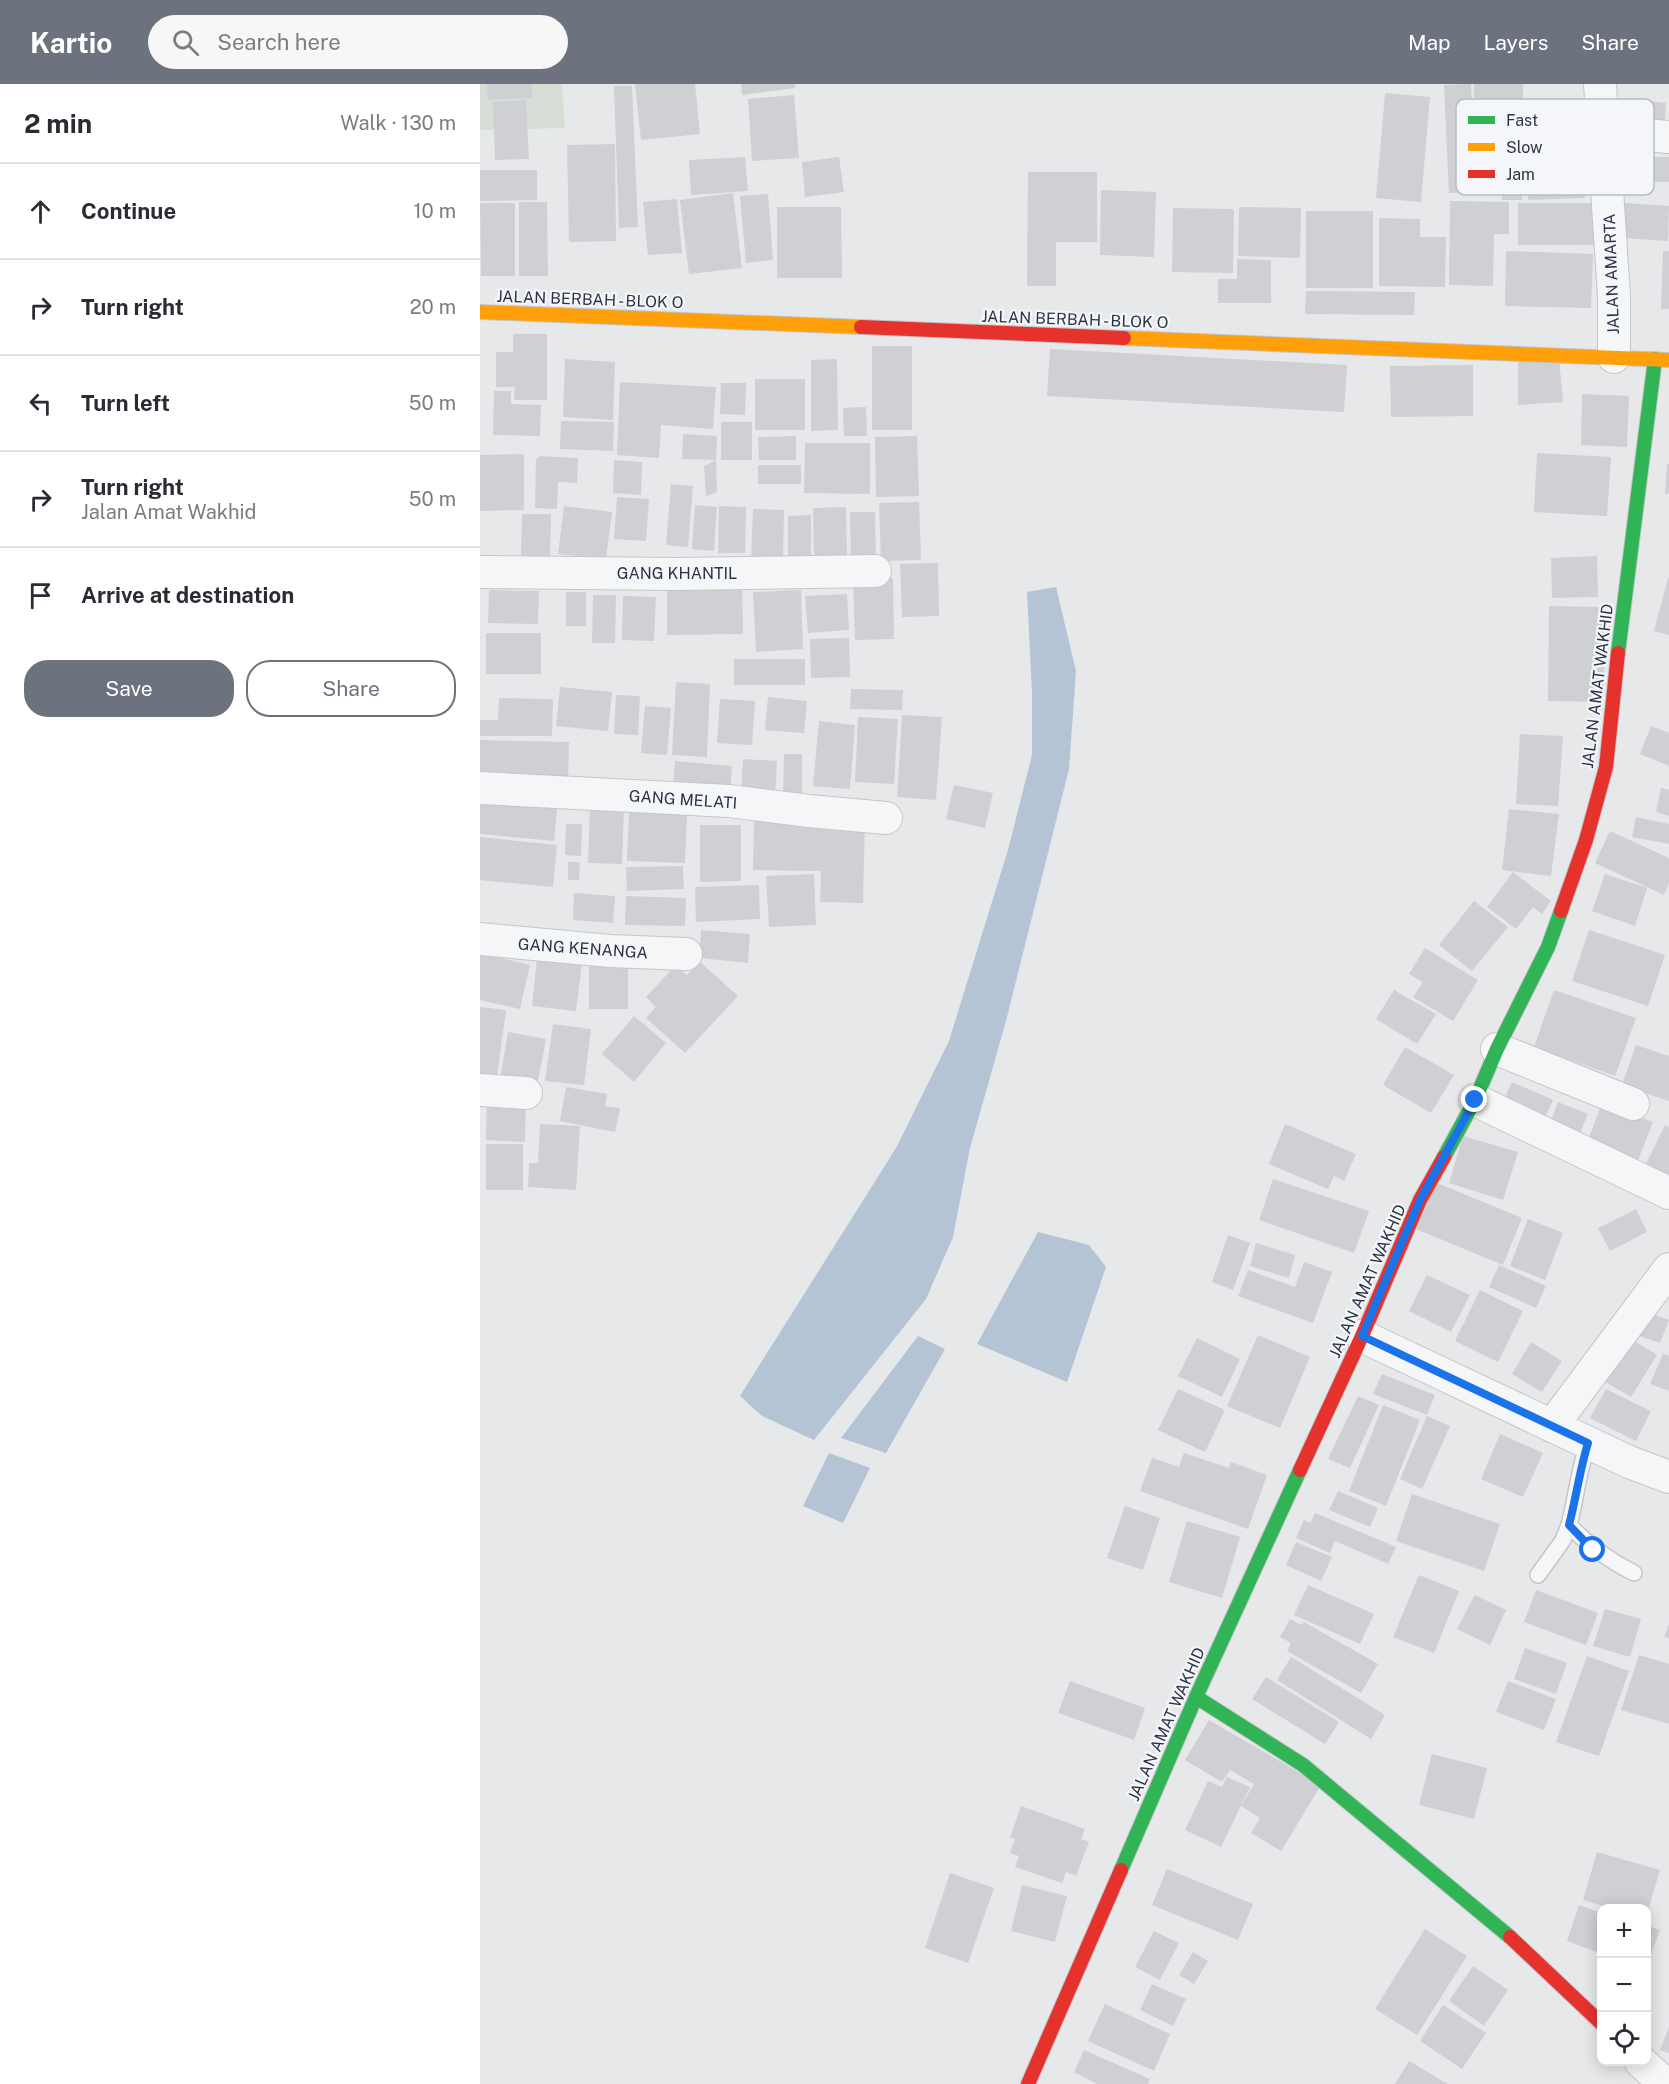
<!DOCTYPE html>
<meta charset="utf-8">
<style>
:root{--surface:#fff;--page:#f7f7f7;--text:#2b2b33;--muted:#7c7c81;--line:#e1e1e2;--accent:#6c737f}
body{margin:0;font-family:"Public Sans",sans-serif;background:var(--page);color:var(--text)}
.controls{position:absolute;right:18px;bottom:18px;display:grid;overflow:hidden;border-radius:12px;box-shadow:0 3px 15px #0003}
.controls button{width:54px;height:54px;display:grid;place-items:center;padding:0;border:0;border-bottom:2px solid var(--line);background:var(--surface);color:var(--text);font:30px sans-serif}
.stop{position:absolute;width:18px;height:18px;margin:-14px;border:4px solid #1a73e8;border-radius:50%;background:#fff}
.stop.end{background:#1a73e8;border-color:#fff;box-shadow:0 2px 6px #0008}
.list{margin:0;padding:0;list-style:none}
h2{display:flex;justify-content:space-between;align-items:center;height:78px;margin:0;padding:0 24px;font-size:26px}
h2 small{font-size:20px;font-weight:400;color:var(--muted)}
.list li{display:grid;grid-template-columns:39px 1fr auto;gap:18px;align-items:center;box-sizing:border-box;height:96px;padding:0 24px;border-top:2px solid var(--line)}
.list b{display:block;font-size:22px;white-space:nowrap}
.list p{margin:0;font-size:20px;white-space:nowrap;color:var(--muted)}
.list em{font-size:20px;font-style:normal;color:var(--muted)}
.actions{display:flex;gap:12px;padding:18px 24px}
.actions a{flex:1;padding:14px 0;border:2px solid var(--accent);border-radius:24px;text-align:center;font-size:21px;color:var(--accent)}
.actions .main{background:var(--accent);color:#fff}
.icon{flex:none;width:33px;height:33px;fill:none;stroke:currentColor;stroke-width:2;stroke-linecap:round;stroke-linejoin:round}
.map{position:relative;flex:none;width:1189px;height:2000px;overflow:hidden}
header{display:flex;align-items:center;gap:36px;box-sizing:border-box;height:84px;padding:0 30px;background:var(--accent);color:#fff}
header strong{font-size:28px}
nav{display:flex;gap:33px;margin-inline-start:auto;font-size:21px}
.search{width:420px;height:54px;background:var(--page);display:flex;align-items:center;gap:15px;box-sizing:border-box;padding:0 21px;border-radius:33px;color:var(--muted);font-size:22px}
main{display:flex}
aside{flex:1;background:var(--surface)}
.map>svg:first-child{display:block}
.green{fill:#d6ded6}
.water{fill:#b4c4d5}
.building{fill:#ced0d3}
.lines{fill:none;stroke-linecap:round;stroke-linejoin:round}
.lane-casing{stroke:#c4c6c8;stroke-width:18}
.street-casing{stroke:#c4c6c8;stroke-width:34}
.fast-casing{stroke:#c4c6c8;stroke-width:16}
.slow-casing{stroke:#c4c6c8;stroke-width:16}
.jam-casing{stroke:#c4c6c8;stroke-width:16}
.lane{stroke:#f5f6f7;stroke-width:15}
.street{stroke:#f5f6f7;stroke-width:32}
.fast{stroke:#30b455;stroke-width:14}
.slow{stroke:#ff9f0a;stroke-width:14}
.jam{stroke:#e5322d;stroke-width:14}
.route{stroke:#1a73e8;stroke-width:8}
.labels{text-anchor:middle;stroke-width:4.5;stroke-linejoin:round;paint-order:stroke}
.street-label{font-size:16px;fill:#2b3445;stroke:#f4f6f9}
.key{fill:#f4f6f9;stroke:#b8bcc3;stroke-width:1.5}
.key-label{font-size:16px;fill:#2b3445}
</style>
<header>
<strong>Kartio</strong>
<div class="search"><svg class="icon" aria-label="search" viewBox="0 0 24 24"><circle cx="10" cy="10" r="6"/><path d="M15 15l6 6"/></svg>Search here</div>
<nav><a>Map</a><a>Layers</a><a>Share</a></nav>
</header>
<main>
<aside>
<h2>2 min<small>Walk · 130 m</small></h2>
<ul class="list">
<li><svg class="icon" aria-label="ahead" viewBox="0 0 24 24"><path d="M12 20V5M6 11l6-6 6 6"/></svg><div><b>Continue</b></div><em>10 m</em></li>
<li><svg class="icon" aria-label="right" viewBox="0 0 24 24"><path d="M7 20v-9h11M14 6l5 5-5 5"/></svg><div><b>Turn right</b></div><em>20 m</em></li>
<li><svg class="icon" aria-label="left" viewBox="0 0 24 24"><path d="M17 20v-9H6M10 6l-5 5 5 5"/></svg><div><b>Turn left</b></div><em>50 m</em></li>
<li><svg class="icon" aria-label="right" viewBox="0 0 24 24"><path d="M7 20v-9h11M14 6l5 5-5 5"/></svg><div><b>Turn right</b><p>Jalan Amat Wakhid</p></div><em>50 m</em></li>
<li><svg class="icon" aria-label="arrive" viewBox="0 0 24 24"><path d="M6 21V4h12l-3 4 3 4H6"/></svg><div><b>Arrive at destination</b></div></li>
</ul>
<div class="actions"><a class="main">Save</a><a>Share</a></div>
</aside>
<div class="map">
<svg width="1189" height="2000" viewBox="0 0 1189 2000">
<rect width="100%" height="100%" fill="#e6e8ea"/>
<polygon class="green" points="0,0 82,0 85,44 0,46"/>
<g class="water">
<polygon points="576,503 596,587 589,685 526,937 490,1064 473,1153 446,1215 334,1356 282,1332 260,1312 416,1064 469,957 528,766 552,671 552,609 547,508"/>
<polygon points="558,1148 609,1161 626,1183 587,1298 497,1260"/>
<polygon points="438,1252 465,1265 406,1369 361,1354"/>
<polygon points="349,1369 390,1384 363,1439 323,1422"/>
</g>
<g class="building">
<polygon points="7,0 52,0 52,14 8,16"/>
<polygon points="155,0 215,0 220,50 161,56"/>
<polygon points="261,0 315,0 315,4 262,11"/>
<polygon points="991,0 993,39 1003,38 1006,108 969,109 964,1"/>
<polygon points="994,0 1043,0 1043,40 1005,40 1005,37 994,37"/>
<polygon points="134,2 152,2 158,143 139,144"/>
<polygon points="905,9 950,13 941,118 896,114"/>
<polygon points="314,11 319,74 272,77 268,15"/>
<polygon points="1138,14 1186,19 1184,44 1136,39"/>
<polygon points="46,16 49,75 15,76 13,18"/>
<polygon points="1103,37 1105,114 1048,116 1046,38"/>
<polygon points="1013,45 1040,45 1042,116 1022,116 1022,95 1014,95"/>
<polygon points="135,60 136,157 89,158 87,61"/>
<polygon points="265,73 268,107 211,111 209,76"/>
<polygon points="359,73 364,108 325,113 322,78"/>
<rect x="1151" y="73" width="38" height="25"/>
<polygon points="0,86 57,86 57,116 0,117"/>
<polygon points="548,88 617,88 617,158 576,158 576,202 547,202"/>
<polygon points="621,106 676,108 674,173 620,171"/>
<polygon points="253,109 262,184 209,190 200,116"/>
<polygon points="288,110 293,176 266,179 260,112"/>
<polygon points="197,115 202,169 168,171 163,118"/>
<polygon points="970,117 1029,118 1029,150 1014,150 1013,202 969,201"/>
<polygon points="39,118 67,118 68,192 39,192"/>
<polygon points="0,119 35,119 35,192 1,192"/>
<rect x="1038" y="119" width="77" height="42"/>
<polygon points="1145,119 1189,122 1188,157 1143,154"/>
<polygon points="297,123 361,123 362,194 297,194"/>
<polygon points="759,123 821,124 820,174 758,172"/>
<polygon points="693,124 754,125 753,189 692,188"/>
<rect x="826" y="127" width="67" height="77"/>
<polygon points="899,134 940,135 940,153 966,153 965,203 899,202"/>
<polygon points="1026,167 1113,170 1111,224 1025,222"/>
<polygon points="1183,167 1189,167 1189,225 1181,225"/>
<polygon points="757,175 791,176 791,219 738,219 738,195 757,195"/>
<polygon points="826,207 935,208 934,231 825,230"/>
<polygon points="33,250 67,250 67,316 34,316 35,303 16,303 16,268 33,268"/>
<rect x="392" y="262" width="40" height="84"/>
<polygon points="570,265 867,281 864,328 567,312"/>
<polygon points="1079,274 1083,318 1038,321 1038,276"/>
<polygon points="85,275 135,278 133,336 83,333"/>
<polygon points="357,275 358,346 331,347 331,276"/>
<polygon points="993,281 993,332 911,333 910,282"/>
<rect x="275" y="295" width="50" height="51"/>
<polygon points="140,298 236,303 233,345 181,341 179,374 137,371"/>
<polygon points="241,299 266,299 265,331 240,330"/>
<polygon points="14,307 31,307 31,320 61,321 60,352 13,351"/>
<polygon points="1102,310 1149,312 1147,363 1101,361"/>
<polygon points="386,323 387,352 364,352 363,324"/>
<polygon points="81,337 134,338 133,367 80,365"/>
<rect x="241" y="338" width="31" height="38"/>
<polygon points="203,350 237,352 236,376 202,375"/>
<polygon points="316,352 316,376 279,376 278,353"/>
<polygon points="437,352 439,412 396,413 395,353"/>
<polygon points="325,359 390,359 390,410 324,409"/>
<polygon points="1057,369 1131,373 1127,432 1054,428"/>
<polygon points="44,370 44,426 0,427 0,371"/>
<polygon points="59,372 98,374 97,399 78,398 77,425 55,424 56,374 59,374"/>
<polygon points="134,376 162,378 161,411 133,409"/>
<polygon points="236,376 237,408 226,412 224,382"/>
<polygon points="1187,380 1189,380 1189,410 1185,410"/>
<rect x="278" y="381" width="43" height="19"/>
<polygon points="191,400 213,402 208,463 186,461"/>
<polygon points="137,413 169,415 166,457 134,455"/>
<polygon points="439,418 441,476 401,477 399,419"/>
<polygon points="215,421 237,423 234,467 212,465"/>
<polygon points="84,422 132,428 126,475 78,470"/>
<polygon points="239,422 266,423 265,469 238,469"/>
<polygon points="366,423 367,477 334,478 333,424"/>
<polygon points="273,425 304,426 303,477 271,476"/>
<polygon points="370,428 395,428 396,478 371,478"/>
<polygon points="42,430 71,430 70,473 41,473"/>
<polygon points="331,431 331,480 308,480 308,432"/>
<polygon points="1117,472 1118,513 1072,514 1071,474"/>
<polygon points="458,479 459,532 422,533 420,480"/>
<polygon points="262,493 263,550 187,551 187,494"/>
<polygon points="373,494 413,494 414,555 375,556"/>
<polygon points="1188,494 1189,494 1189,551 1174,547"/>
<polygon points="9,506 59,507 58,540 8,539"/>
<polygon points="321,506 323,565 276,568 273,508"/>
<rect x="86" y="508" width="20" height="34"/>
<polygon points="367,510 369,546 328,549 325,512"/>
<polygon points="113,511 136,511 135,559 112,559"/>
<polygon points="143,512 176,513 174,557 142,556"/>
<polygon points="1069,522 1125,523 1123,618 1068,617"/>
<rect x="6" y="549" width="55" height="41"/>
<polygon points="369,554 370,593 331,594 330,555"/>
<rect x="254" y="575" width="71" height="26"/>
<polygon points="196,598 230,600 227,673 192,671"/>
<polygon points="80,603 132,608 128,647 76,642"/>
<polygon points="371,605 423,606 422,626 370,625"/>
<polygon points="136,611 160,612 158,651 134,650"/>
<polygon points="288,613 327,617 324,649 285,646"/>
<polygon points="19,614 73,615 72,652 0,652 0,636 18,636"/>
<polygon points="240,615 275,617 272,661 237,659"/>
<polygon points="165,622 191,624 187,671 161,669"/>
<polygon points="422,631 462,633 456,716 417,713"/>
<polygon points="378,633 418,635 414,700 375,698"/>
<polygon points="339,637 375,641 370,705 333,702"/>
<polygon points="1171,642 1189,649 1189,682 1160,670"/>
<polygon points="1040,650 1083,652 1078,722 1036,720"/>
<polygon points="0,656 89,658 88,698 0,696"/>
<polygon points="304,670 322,670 322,722 303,721"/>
<polygon points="263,675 297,677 295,712 261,710"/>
<polygon points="195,677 252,682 250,709 193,705"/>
<polygon points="474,701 513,709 505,744 466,735"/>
<polygon points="1181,704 1189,706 1189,732 1176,728"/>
<polygon points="0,709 78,717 74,757 0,750"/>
<polygon points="110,723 144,725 142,780 108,779"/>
<polygon points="1029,725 1079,730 1071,792 1022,786"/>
<polygon points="149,728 207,730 205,779 147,777"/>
<polygon points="274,731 385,733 383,819 340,818 341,787 273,786"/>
<polygon points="1156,733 1189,740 1189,760 1152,753"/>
<polygon points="86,740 102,740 101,772 85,771"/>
<polygon points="220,741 261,741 261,797 220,798"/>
<polygon points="1130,747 1189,774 1189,799 1184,811 1115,779"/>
<polygon points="0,753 77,761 73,803 0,796"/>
<polygon points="88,778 100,778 99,796 88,796"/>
<polygon points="203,782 204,805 147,807 146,783"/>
<polygon points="1033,788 1071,817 1062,830 1053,823 1036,845 1007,823"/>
<polygon points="334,790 336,841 289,843 286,792"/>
<polygon points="1125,790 1167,804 1155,842 1112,827"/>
<polygon points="279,801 280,835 216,838 215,803"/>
<polygon points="94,809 135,812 133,839 93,836"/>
<polygon points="146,812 206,814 205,842 145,841"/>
<polygon points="994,817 1028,843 992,887 959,861"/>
<polygon points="221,846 270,850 268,879 219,874"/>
<polygon points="1109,846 1185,871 1168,922 1092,897"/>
<polygon points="945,864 998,896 973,937 933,913 943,898 929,890"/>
<polygon points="0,869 50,881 40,925 0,916"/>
<polygon points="57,874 102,879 96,927 52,922"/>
<rect x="109" y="875" width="39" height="50"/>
<polygon points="220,878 258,912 205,969 166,934 176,923 166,913 196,881 207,891"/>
<polygon points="914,906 956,930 937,960 896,935"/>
<polygon points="1074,906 1156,934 1135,992 1054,963"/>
<polygon points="0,923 26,926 17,993 0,991"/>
<polygon points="154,932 186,959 154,998 122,970"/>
<polygon points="73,940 111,945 104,1001 65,997"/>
<polygon points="28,948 66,955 57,1002 20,995"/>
<polygon points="1156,961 1189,972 1189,1017 1142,1001"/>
<polygon points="925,963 974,991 951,1029 903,1001"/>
<polygon points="1032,998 1073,1016 1060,1045 1019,1027"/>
<polygon points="86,1003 127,1010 125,1022 140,1024 135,1048 80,1037"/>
<polygon points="7,1010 46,1011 45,1058 6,1056"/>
<polygon points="1078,1018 1108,1030 1096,1058 1067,1046"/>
<polygon points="1122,1019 1173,1038 1154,1086 1104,1067"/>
<polygon points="60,1040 100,1042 96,1106 48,1103 49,1079 58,1079"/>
<polygon points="805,1040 876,1070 864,1097 854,1092 848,1105 789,1080"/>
<polygon points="1185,1041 1189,1043 1189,1094 1165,1082"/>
<polygon points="983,1052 1038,1068 1023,1116 969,1099"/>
<rect x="6" y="1060" width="37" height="46"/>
<polygon points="793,1095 889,1127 874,1169 779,1136"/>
<polygon points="955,1098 1042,1134 1023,1181 936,1145"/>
<polygon points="1156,1125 1167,1148 1130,1167 1118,1144"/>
<polygon points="1048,1135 1083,1149 1065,1196 1030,1182"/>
<polygon points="748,1151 770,1159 753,1206 732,1198"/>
<polygon points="776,1159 815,1171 809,1194 770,1182"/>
<polygon points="824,1178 852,1188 833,1239 758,1212 768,1186 815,1203"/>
<polygon points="1019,1181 1066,1202 1056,1224 1009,1203"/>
<polygon points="947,1191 990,1211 971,1248 929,1227"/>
<polygon points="1000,1206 1043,1227 1018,1278 975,1257"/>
<polygon points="1164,1227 1189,1236 1180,1259 1156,1251"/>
<polygon points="778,1251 830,1273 800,1344 747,1322"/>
<polygon points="1148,1253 1177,1271 1151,1313 1122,1296"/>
<polygon points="717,1254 760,1275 742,1313 698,1292"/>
<polygon points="1051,1258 1082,1277 1062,1308 1032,1290"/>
<polygon points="1183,1270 1189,1272 1189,1307 1170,1300"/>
<polygon points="902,1290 955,1311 947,1331 893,1310"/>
<polygon points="698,1305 745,1326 725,1368 678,1346"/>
<polygon points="1126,1305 1171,1327 1156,1357 1110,1334"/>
<polygon points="878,1312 899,1321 870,1384 848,1375"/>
<polygon points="903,1321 940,1336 906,1422 869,1407"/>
<polygon points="947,1332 970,1342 942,1405 920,1395"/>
<polygon points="1020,1350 1063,1369 1043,1413 1001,1395"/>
<polygon points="704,1369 749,1384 751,1378 787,1391 768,1445 660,1407 672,1374 699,1383"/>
<polygon points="858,1407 898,1424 890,1443 849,1426"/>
<polygon points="932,1410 1020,1440 1004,1487 916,1457"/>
<polygon points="645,1422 680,1434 663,1486 627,1474"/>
<polygon points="835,1429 916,1463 908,1480 855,1457 850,1469 816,1454 824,1436 830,1439"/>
<polygon points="707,1437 760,1453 742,1514 689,1498"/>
<polygon points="816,1458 852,1473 841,1497 806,1481"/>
<polygon points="939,1491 979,1507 954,1569 913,1553"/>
<polygon points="828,1501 894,1530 880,1560 814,1531"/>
<polygon points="1056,1506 1118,1529 1106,1561 1044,1538"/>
<polygon points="995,1511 1026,1526 1010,1561 977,1545"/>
<polygon points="1125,1525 1161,1535 1150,1573 1113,1562"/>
<polygon points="810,1535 821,1541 824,1538 898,1580 881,1609 807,1567 811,1559 800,1553"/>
<polygon points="1189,1540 1189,1554 1184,1553"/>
<polygon points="1045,1564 1087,1579 1076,1610 1034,1595"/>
<polygon points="1159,1571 1189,1580 1189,1640 1141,1626"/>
<polygon points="1107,1572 1149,1587 1119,1672 1076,1658"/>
<polygon points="811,1573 905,1631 891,1655 797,1596"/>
<polygon points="786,1593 859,1638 845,1660 772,1615"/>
<polygon points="590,1597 665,1624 654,1656 578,1629"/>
<polygon points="1028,1597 1076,1615 1064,1646 1016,1628"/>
<polygon points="729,1636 841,1701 801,1767 771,1749 780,1734 761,1722 774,1700 750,1686 742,1698 705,1676"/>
<polygon points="952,1670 1007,1684 994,1735 939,1721"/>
<polygon points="747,1693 770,1703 741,1763 705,1746 728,1697 742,1703"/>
<polygon points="541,1722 605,1745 601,1755 609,1758 596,1792 586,1788 582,1799 535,1783 539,1772 530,1769 535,1755 530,1754"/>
<polygon points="1117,1768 1180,1786 1167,1830 1166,1824 1131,1824 1103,1816"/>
<polygon points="687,1785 773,1820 758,1856 672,1821"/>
<polygon points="470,1789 514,1804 488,1879 445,1864"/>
<polygon points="542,1801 587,1812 575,1858 531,1847"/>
<polygon points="1099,1821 1122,1829 1122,1870 1087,1857"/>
<polygon points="1166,1841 1180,1846 1169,1876 1166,1875"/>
<polygon points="945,1845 987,1872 937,1951 895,1925"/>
<polygon points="674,1847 699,1859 680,1896 655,1883"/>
<polygon points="713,1868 728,1877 714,1900 699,1891"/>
<polygon points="993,1882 1028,1906 1004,1942 969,1917"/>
<polygon points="672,1900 706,1915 693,1942 660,1926"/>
<polygon points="625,1920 690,1950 674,1987 608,1957"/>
<polygon points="963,1921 1006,1949 982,1985 940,1957"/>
<polygon points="1189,1943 1189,1969 1180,1966"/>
<polygon points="604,1966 670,1995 668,2000 617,2000 594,1988"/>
<polygon points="929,1977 968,2000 915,2000"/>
</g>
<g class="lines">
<g class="lane-casing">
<g id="lane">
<path d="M1108,1359C1099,1385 1096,1414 1089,1441C1109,1462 1128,1476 1154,1489"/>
<polyline points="1058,1491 1083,1456 1089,1441"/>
</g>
</g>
<g class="street-casing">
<g id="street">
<polyline points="1120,0 1134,212 1134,273"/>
<polyline points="1125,48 1189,53"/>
<polyline points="0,488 197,490 395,487"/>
<polyline points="0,704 249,717 329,727 406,734"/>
<polyline points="0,855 130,867 206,870"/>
<polyline points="1017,965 1153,1020"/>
<polyline points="0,1006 46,1009"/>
<polyline points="995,1016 1189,1109"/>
<polyline points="882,1252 1149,1378 1189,1393"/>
<polyline points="1072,1342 1189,1185"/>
<polyline points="1161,1978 1185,2000"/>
</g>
</g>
<g class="fast-casing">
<g id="fast">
<polyline points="1138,569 1175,275"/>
<polyline points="964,1073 995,1016 1017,965 1068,863 1081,827"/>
<polyline points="716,1613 823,1681 1030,1853"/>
<polyline points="641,1786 716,1613 820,1386"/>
</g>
</g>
<g class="slow-casing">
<g id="slow">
<polyline points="0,228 381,243"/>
<polyline points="644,254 1189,276"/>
</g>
</g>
<g class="jam-casing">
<g id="jam">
<polyline points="381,243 644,254"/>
<polyline points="1081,827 1106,756 1126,683 1138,569"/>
<polyline points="820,1386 882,1252 940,1116 964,1073"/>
<polyline points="1030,1853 1122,1940"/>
<polyline points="548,2000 641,1786"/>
</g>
</g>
<use href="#lane" class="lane"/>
<use href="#street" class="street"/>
<use href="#fast" class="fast"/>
<use href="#slow" class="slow"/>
<use href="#jam" class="jam"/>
</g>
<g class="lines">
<path class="route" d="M995,1016L940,1116L882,1252L1108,1359C1100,1385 1096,1414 1089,1441L1113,1466"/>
</g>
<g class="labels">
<g class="street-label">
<text transform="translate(1131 190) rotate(-92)" y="6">JALAN AMARTA</text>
<text transform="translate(110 215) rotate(2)" y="6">JALAN BERBAH - BLOK O</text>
<text transform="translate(595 235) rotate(2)" y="6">JALAN BERBAH - BLOK O</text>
<text x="197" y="495">GANG KHANTIL</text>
<text transform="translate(1117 602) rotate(-83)" y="6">JALAN AMAT WAKHID</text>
<text transform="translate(203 715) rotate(4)" y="6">GANG MELATI</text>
<text transform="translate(103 864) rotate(4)" y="6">GANG KENANGA</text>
<text transform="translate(887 1197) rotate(-66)" y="6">JALAN AMAT WAKHID</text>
<text transform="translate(686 1640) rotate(-66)" y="6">JALAN AMAT WAKHID</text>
</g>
</g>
<rect x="976" y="15" width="198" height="96" rx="9" class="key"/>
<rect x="988" y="32" width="27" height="8" fill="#30b455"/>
<rect x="988" y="59" width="27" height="8" fill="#ff9f0a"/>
<rect x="988" y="86" width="27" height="8" fill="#e5322d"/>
<g class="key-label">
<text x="1026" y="42">Fast</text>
<text x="1026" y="69">Slow</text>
<text x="1026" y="96">Jam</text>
</g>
</svg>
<div class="controls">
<button>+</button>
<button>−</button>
<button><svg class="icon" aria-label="locate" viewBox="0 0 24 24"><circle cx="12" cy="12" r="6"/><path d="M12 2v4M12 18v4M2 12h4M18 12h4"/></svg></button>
</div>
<div class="stop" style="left:1113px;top:1466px"></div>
<div class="stop end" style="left:995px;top:1016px"></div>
</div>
</main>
